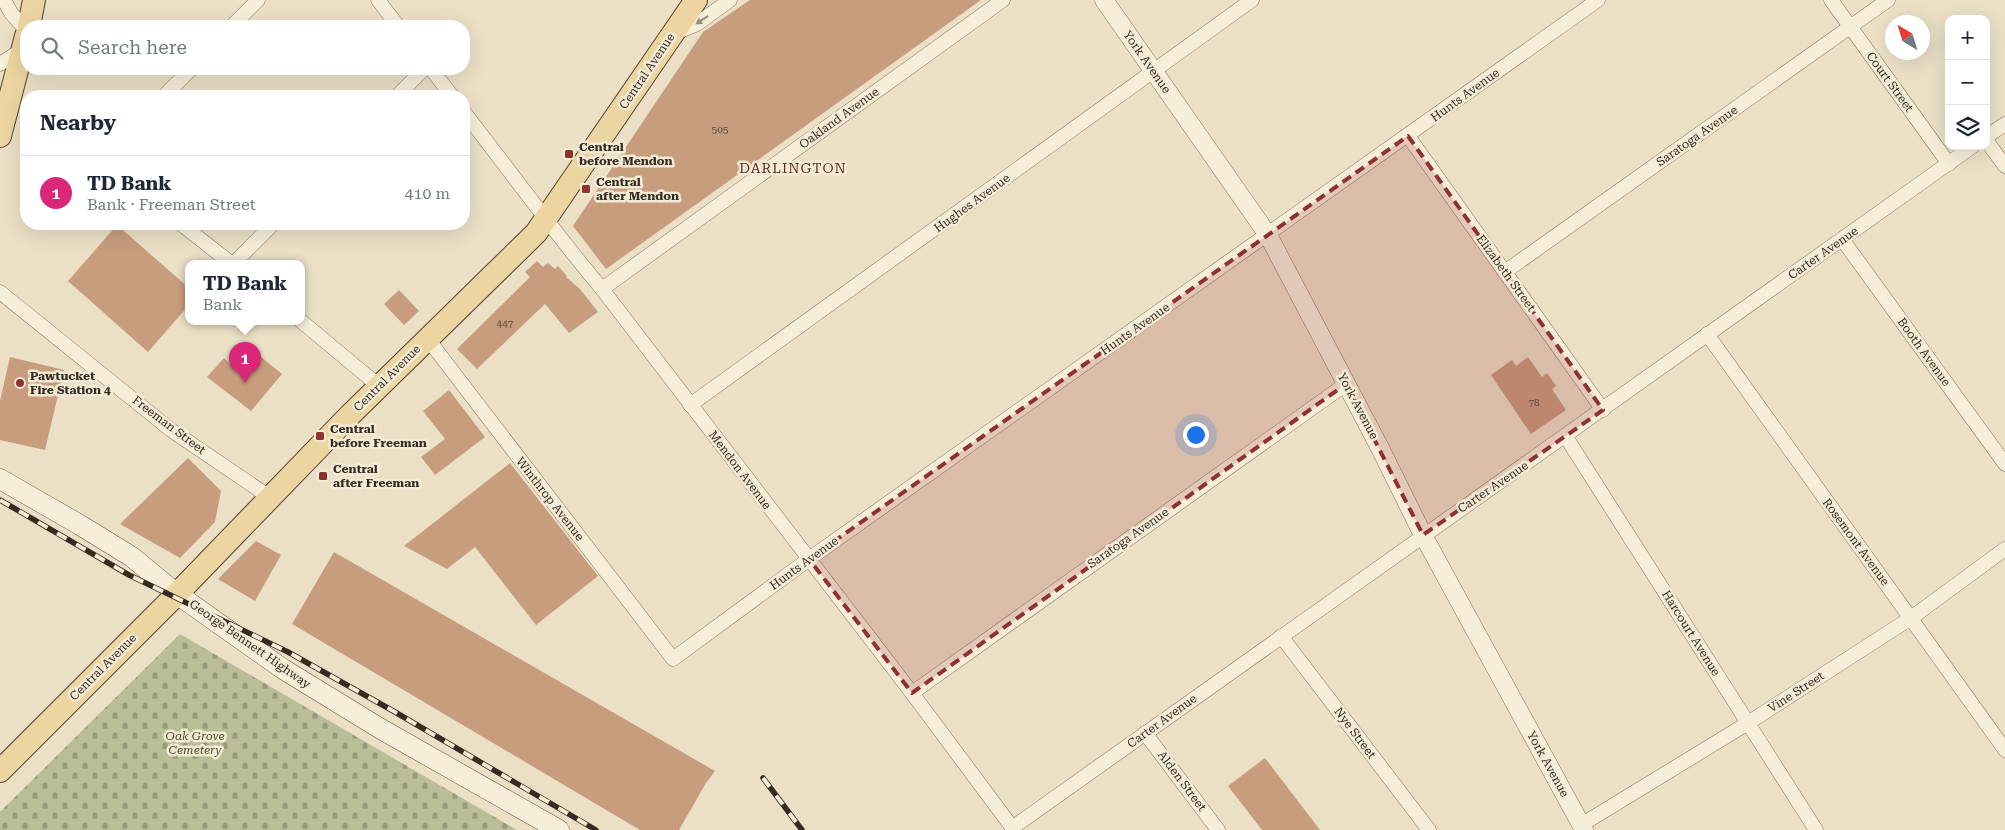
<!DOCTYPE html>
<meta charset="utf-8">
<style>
:root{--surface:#fff;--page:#f2f2f3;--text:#1f2937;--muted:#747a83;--line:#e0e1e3;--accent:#db2777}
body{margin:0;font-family:"Roboto Serif",serif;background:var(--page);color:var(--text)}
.controls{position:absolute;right:15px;top:15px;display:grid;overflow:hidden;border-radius:10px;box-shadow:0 5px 20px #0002}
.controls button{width:45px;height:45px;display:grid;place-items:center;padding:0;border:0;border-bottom:1px solid var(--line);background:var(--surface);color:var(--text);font:25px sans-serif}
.compass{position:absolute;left:1885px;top:15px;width:45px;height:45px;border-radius:50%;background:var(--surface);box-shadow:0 5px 20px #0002;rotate:322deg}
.you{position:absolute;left:1195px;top:434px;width:18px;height:18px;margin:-12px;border:4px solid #fff;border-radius:50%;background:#1a73e8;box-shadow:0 0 0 8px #1a73e833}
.badge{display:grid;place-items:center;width:32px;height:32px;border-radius:50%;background:var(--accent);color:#fff;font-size:16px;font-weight:700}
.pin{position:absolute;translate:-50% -41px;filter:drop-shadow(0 1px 2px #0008)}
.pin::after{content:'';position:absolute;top:26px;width:18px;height:15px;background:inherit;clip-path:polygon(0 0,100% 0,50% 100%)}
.popup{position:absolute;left:185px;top:260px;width:120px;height:65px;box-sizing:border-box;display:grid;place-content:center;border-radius:10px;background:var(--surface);filter:drop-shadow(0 1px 4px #0005);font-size:16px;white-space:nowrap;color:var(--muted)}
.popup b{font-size:19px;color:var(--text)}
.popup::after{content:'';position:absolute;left:50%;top:100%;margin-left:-10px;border:10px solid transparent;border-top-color:var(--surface)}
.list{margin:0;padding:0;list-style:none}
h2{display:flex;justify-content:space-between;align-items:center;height:65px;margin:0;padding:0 20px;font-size:21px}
h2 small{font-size:16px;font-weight:400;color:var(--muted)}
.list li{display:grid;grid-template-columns:32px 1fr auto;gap:15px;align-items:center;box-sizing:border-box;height:75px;padding:0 20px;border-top:1px solid var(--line)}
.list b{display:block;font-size:19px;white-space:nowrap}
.list p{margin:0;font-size:16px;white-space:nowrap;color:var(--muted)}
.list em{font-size:16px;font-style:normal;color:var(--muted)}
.icon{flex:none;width:28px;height:28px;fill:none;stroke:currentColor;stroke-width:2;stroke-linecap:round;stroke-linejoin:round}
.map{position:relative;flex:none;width:2005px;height:830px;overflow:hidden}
.search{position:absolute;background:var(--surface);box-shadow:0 5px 20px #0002;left:20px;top:20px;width:450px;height:55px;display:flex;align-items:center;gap:12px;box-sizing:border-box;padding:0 18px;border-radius:20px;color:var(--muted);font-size:19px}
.panel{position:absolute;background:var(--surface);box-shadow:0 5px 20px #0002;left:20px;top:90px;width:450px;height:140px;border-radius:20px}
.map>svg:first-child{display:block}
.cemetery{fill:url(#cemetery-stones)}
.building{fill:#c79d7e}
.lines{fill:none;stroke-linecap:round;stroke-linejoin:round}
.minor-casing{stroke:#85735d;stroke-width:15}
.tertiary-casing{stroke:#85735d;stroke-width:19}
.secondary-casing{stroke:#675440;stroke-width:21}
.primary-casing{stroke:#534131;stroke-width:24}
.minor{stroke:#f7eed9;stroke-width:14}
.tertiary{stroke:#f7eed9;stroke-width:18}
.secondary{stroke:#f7eed9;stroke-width:20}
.primary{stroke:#ecd5a0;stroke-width:22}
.rail-casing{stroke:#362b20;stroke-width:5.5}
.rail{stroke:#f3ebd5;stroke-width:4;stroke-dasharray:11;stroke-linecap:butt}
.oneway{fill:#968c7c}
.marked{fill:#903131;fill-opacity:0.2;stroke:#903131;stroke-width:4;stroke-dasharray:10 6;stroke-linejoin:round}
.poi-dot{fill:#903131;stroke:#f3ebd5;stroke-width:2}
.labels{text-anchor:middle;stroke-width:5;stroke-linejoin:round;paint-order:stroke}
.number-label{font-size:10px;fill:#5a4838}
.street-label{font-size:12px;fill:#362b20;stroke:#f3ebd5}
.poi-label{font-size:12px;font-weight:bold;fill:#362b20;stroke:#f3ebd5;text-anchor:start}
.park-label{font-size:12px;font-style:italic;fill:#475128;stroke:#f3ebd5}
.neighbourhood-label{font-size:14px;letter-spacing:1px;fill:#602f22;stroke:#f3ebd5}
</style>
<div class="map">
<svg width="2005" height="830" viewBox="0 0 2005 830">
<defs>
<pattern id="cemetery-stones" width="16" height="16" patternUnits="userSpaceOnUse" patternTransform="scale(1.25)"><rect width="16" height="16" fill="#b9be99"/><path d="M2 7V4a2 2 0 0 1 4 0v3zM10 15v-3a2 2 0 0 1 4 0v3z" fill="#979b7c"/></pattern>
</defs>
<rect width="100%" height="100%" fill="#ebe0c6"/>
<polygon class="cemetery" points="180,634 517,830 0,830 0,812"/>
<g class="building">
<polygon points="750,0 981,0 606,269 573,226 703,32"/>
<polygon points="117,225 189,288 189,305 148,352 68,281"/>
<polygon points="537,261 543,267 548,263 555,269 558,266 567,276 566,277 580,289 598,312 569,333 545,304 477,369 457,349 530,277 525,272"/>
<polygon points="399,290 419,311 404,325 384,304"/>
<polygon points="255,352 282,374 251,411 207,377 224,358 239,372"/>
<polygon points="10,357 64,370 45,450 0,440 0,401"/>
<polygon points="1528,357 1542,377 1547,373 1556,386 1552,389 1566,410 1531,434 1491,375 1512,360 1516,366"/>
<polygon points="449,390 485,437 435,475 421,457 445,439 423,411"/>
<polygon points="188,458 221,491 215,522 180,558 120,524"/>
<polygon points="510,463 598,576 536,625 475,547 447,569 404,546"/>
<polygon points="256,541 281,555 255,601 218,579"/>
<polygon points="334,552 715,771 706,783 679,830 640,830 292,624"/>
<polygon points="1265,758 1320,830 1262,830 1228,786"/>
</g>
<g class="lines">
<g class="minor-casing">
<g id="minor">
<polyline points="4,0 11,13 26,30"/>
<polyline points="378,0 398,26"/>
<polyline points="1831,0 1949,164"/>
<polyline points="232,26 258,0"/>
<polyline points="675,33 697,24 730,0"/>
<polyline points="0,64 23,49"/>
<polyline points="431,69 452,96"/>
<polyline points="164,96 191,69"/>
<polyline points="397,96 424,69"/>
<path d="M464,112C510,171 554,232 602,289L912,693L1014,830"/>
<polyline points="1408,136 1603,410"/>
<polyline points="1986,137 2005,124"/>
<polyline points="1986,140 2005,166"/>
<polyline points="181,224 232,264"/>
<polyline points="1842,239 2005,464"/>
<polyline points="233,264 273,224"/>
<polyline points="1506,271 1888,0"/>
<polyline points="602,289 1003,0"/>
<polyline points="0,292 171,430 271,498"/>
<polyline points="301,321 379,386"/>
<polyline points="1707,334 2005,750"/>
<polyline points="427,338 673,659 809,559 1598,0"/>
<polyline points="690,405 1252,0"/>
<polyline points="1566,437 1816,830"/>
<polyline points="1281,636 1429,830"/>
<polyline points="912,693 1346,384"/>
<polyline points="1145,733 1218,830"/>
<polyline points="1581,825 1748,723 1911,618 2005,549"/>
<polyline points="1012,828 1973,146"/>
</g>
</g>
<g class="tertiary-casing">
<polyline id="tertiary" points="1104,0 1268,235 1380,448 1423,535 1584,830"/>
</g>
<g class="secondary-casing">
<polyline id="secondary" points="0,479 80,525 132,557 177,594 283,669 381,729 559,830"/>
</g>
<g class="primary-casing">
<g id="primary">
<polyline points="29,26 34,0"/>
<polyline points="0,136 26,36"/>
<polyline points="0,771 177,594 350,415 536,233 696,0"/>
</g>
</g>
<use href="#minor" class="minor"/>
<use href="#tertiary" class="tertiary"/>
<use href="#secondary" class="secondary"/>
<use href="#primary" class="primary"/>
<g class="rail-casing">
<g id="rail">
<polyline points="0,500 129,575 288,652 395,712 596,830"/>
<polyline points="763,778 802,830"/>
</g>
</g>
<use href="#rail" class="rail"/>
</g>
<defs><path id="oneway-solid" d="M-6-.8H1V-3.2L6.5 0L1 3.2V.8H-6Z" transform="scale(1.25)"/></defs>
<use class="oneway" href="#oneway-solid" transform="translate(702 20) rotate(146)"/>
<path class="marked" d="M1408,136L1603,410L1423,535L1346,384L912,693L809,559Z"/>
<g class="poi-dot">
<rect x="564" y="149" width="10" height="10" rx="2.5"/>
<rect x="581" y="184" width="10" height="10" rx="2.5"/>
<circle cx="20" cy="383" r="5"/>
<rect x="315" y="431" width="10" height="10" rx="2.5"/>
<rect x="318" y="471" width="10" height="10" rx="2.5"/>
</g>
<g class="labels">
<g class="number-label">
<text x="720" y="133">505</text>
<text x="505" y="327">447</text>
<text x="1534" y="406">78</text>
</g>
<g class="street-label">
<text transform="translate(1147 62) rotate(55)" y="4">York Avenue</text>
<text transform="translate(647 71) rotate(-56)" y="4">Central Avenue</text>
<text transform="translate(1890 82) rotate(54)" y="4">Court Street</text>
<text transform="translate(1465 95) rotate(-36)" y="4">Hunts Avenue</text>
<text transform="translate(839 118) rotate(-36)" y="4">Oakland Avenue</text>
<text transform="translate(1697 136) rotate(-35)" y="4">Saratoga Avenue</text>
<text transform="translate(972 203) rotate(-36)" y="4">Hughes Avenue</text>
<text transform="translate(1823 253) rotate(-35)" y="4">Carter Avenue</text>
<text transform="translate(1506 273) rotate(54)" y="4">Elizabeth Street</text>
<text transform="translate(1135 329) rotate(-35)" y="4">Hunts Avenue</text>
<text transform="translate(1924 352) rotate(54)" y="4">Booth Avenue</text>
<text transform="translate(387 378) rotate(-45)" y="4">Central Avenue</text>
<text transform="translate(1358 406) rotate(62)" y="4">York Avenue</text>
<text transform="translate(169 425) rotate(37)" y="4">Freeman Street</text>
<text transform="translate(740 470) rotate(53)" y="4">Mendon Avenue</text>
<text transform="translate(1493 487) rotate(-34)" y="4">Carter Avenue</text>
<text transform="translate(550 499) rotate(52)" y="4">Winthrop Avenue</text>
<text transform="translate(1128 538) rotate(-35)" y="4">Saratoga Avenue</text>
<text transform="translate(1856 542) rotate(54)" y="4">Rosemont Avenue</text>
<text transform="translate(804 563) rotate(-36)" y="4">Hunts Avenue</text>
<text transform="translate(1691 633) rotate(58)" y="4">Harcourt Avenue</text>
<text transform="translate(250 644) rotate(35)" y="4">George Bennett Highway</text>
<text transform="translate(103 667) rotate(-45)" y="4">Central Avenue</text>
<text transform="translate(1796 692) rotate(-33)" y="4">Vine Street</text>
<text transform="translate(1162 721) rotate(-36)" y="4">Carter Avenue</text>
<text transform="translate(1355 733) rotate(53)" y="4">Nye Street</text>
<text transform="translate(1548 764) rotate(61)" y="4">York Avenue</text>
<text transform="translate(1182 781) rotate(53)" y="4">Alden Street</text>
</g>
<g class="poi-label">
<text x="579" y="151">Central<tspan x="579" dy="14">before Mendon</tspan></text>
<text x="596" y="186">Central<tspan x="596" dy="14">after Mendon</tspan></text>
<text x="30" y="380">Pawtucket<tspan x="30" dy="14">Fire Station 4</tspan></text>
<text x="330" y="433">Central<tspan x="330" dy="14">before Freeman</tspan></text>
<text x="333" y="473">Central<tspan x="333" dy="14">after Freeman</tspan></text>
</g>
<g class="park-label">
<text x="195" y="740">Oak Grove<tspan x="195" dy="14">Cemetery</tspan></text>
</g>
<g class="neighbourhood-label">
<text x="793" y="173">DARLINGTON</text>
</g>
</g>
</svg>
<div class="controls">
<button>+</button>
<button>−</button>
<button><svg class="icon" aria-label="layers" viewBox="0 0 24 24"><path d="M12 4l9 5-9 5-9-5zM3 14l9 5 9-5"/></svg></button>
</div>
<svg class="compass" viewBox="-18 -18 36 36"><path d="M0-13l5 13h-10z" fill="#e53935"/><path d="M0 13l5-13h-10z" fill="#747a83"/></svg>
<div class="you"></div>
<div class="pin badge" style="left:245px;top:383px">1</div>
<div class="popup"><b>TD Bank</b>Bank</div>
<div class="search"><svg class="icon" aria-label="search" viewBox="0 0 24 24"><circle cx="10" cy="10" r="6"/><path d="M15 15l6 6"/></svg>Search here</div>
<section class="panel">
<h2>Nearby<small></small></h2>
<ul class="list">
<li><span class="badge">1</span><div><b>TD Bank</b><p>Bank · Freeman Street</p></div><em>410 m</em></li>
</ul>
</section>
</div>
